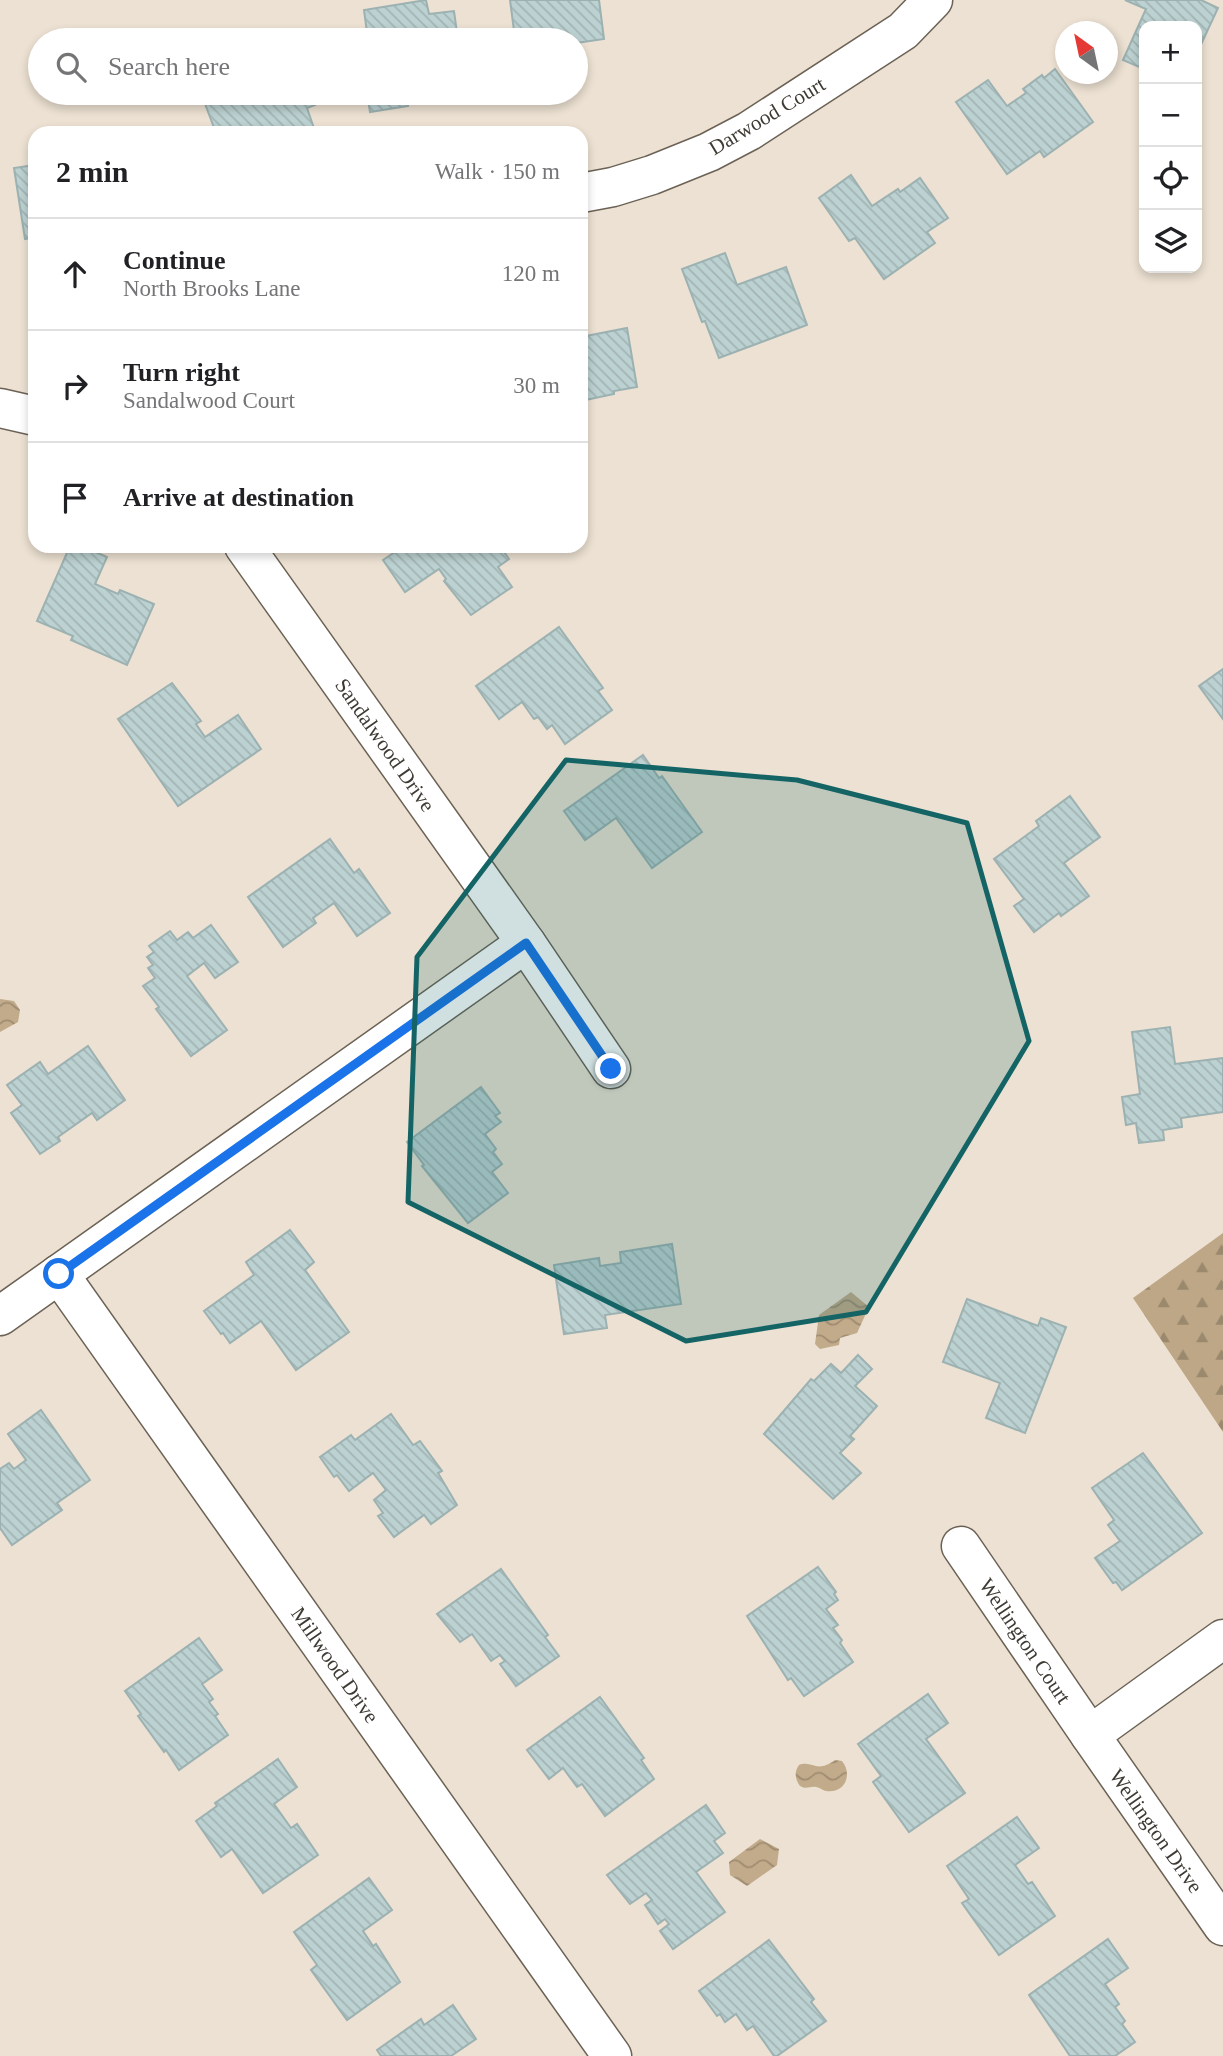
<!DOCTYPE html>
<meta charset="utf-8">
<style>
:root{--surface:#fff;--page:#f2f2f2;--text:#202124;--muted:#757577;--line:#e0e0e0}
body{margin:0;font-family:"Times New Roman",serif;background:var(--page);color:var(--text)}
.controls{position:absolute;right:21px;top:21px;display:grid;overflow:hidden;border-radius:14px;box-shadow:0 4px 10px #0003}
.controls button{width:63px;height:63px;display:grid;place-items:center;padding:0;border:0;border-bottom:2px solid var(--line);background:var(--surface);color:var(--text);font:35px sans-serif}
.compass{position:absolute;left:1055px;top:21px;width:63px;height:63px;border-radius:50%;background:var(--surface);box-shadow:0 4px 10px #0003;rotate:327deg}
.stop{position:absolute;width:21px;height:21px;margin:-16px;border:5px solid #1a73e8;border-radius:50%;background:#fff}
.stop.end{background:#1a73e8;border-color:#fff;box-shadow:0 2px 7px #0008}
.list{margin:0;padding:0;list-style:none}
h2{display:flex;justify-content:space-between;align-items:center;height:91px;margin:0;padding:0 28px;font-size:30px}
h2 small{font-size:23px;font-weight:400;color:var(--muted)}
.list li{display:grid;grid-template-columns:46px 1fr auto;gap:21px;align-items:center;box-sizing:border-box;height:112px;padding:0 28px;border-top:2px solid var(--line)}
.list b{display:block;font-size:26px;white-space:nowrap}
.list p{margin:0;font-size:23px;white-space:nowrap;color:var(--muted)}
.list em{font-size:23px;font-style:normal;color:var(--muted)}
.icon{flex:none;width:38px;height:38px;fill:none;stroke:currentColor;stroke-width:2;stroke-linecap:round;stroke-linejoin:round}
.map{position:relative;flex:none;width:1223px;height:2056px;overflow:hidden}
.search{position:absolute;background:var(--surface);box-shadow:0 4px 10px #0003;left:28px;top:28px;width:560px;height:77px;display:flex;align-items:center;gap:18px;box-sizing:border-box;padding:0 24px;border-radius:38px;color:var(--muted);font-size:26px}
.panel{position:absolute;background:var(--surface);box-shadow:0 4px 10px #0003;left:28px;top:126px;width:560px;height:427px;border-radius:21px}
.map>svg:first-child{display:block}
.forest{fill:url(#forest-firs)}
.water{fill:url(#water-waves)}
.building{fill:url(#building-back-hatch);stroke:#9cb1b1;stroke-width:2}
.lines{fill:none;stroke-linecap:round;stroke-linejoin:round}
.minor-casing{stroke:#6b6255;stroke-width:41}
.minor{stroke:#fff;stroke-width:38}
.route{stroke:#1a73e8;stroke-width:9}
.marked{fill:#146466;fill-opacity:0.2;stroke:#146466;stroke-width:5;stroke-linejoin:round}
.labels{text-anchor:middle;stroke-width:5;stroke-linejoin:round;paint-order:stroke}
.street-label{font-size:21px;fill:#3e3a34;stroke:#fff}
</style>
<div class="map">
<svg width="1223" height="2056" viewBox="0 0 1223 2056">
<defs>
<pattern id="forest-firs" width="22" height="20" patternUnits="userSpaceOnUse" patternTransform="scale(1.75)"><rect width="22" height="20" fill="#bda786"/><path d="M5 1l3.5 6h-7zM16 11l3.5 6h-7z" fill="#9b896e"/></pattern>
<pattern id="water-waves" width="16" height="10" patternUnits="userSpaceOnUse" patternTransform="scale(1.75)"><rect width="16" height="10" fill="#c2ab8a"/><path d="M0 5q4-4 8 0t8 0" fill="none" stroke="#9f8c72"/></pattern>
<pattern id="building-back-hatch" width="6" height="6" patternUnits="userSpaceOnUse" patternTransform="scale(1.75)"><rect width="6" height="6" fill="#bcd1d1"/><path d="M-1 5l2 2M0 0l6 6M5-1l2 2" fill="none" stroke="#a3b4b4"/></pattern>
</defs>
<rect width="100%" height="100%" fill="#ece1d2"/>
<polygon class="forest" points="1223,1233 1223,1432 1133,1298"/>
<g class="water">
<polygon points="0,999 14,1001 20,1010 18,1022 0,1032"/>
<polygon points="851,1292 869,1307 857,1333 840,1338 839,1345 820,1349 815,1344 819,1315"/>
<path d="M835,1760L842,1761C853,1774 845,1794 826,1791C821,1790 822,1788 816,1787C809,1786 807,1790 800,1786C795,1779 794,1772 799,1765C813,1760 816,1774 835,1760Z"/>
<polygon points="760,1839 779,1849 777,1865 747,1886 730,1875 729,1862"/>
</g>
<g class="building">
<polygon points="426,0 429,14 454,11 458,40 368,40 364,10"/>
<polygon points="510,0 599,0 604,39 576,43 576,40 507,40 515,38"/>
<polygon points="1125,0 1201,0 1218,8 1197,53 1197,26 1144,26 1144,69 1123,60 1146,9"/>
<polygon points="1055,69 1093,122 1044,157 1040,151 1007,174 956,102 988,80 1007,106 1026,93 1023,89 1042,75 1044,78"/>
<polygon points="201,93 310,93 315,105 307,108 315,131 309,133 216,133"/>
<polygon points="367,93 406,93 408,106 370,112"/>
<polygon points="35,165 35,237 25,239 14,168"/>
<polygon points="851,175 872,206 898,189 900,192 920,178 948,218 927,232 935,243 884,279 855,238 849,241 819,198"/>
<polygon points="725,253 737,285 786,267 807,325 719,358 705,321 702,322 682,269"/>
<polygon points="584,327 586,336 627,328 637,387 614,391 614,394 581,401 581,328"/>
<polygon points="70,546 82,546 107,557 95,584 118,594 120,590 154,604 127,665 71,640 73,636 37,621"/>
<polygon points="404,546 500,546 509,559 498,567 512,587 471,615 444,581 446,579 439,569 405,592 383,560"/>
<polygon points="559,627 603,688 598,691 612,710 565,744 552,725 547,729 538,717 534,719 522,702 499,719 476,686"/>
<polygon points="1223,669 1223,719 1199,686"/>
<polygon points="172,683 201,721 196,724 205,737 238,715 261,749 178,806 118,719"/>
<polygon points="643,755 659,778 662,776 702,832 652,868 616,818 585,840 564,811"/>
<polygon points="1070,796 1100,837 1064,863 1089,896 1061,916 1059,913 1034,932 1014,906 1024,899 994,859 1039,826 1036,821"/>
<polygon points="330,839 354,873 359,869 390,913 357,936 334,903 313,918 316,923 283,947 248,897"/>
<polygon points="211,925 238,962 215,978 204,963 187,976 227,1030 191,1056 156,1009 159,1007 143,986 155,978 148,968 153,965 147,957 154,952 149,946 170,931 177,940 188,932 193,938"/>
<polygon points="1170,1027 1175,1064 1223,1058 1223,1112 1181,1118 1182,1127 1163,1130 1164,1140 1139,1143 1136,1123 1126,1125 1122,1097 1140,1094 1132,1032"/>
<polygon points="88,1046 125,1100 97,1120 92,1113 58,1137 60,1141 40,1154 11,1113 22,1105 7,1085 40,1062 48,1074"/>
<polygon points="481,1087 500,1113 495,1116 501,1122 485,1134 496,1149 493,1152 502,1164 492,1172 508,1193 468,1223 422,1166 424,1165 407,1142"/>
<polygon points="290,1230 314,1262 305,1270 349,1332 296,1370 261,1321 230,1343 223,1333 221,1334 204,1311 254,1275 246,1262"/>
<polygon points="672,1244 681,1304 605,1315 607,1328 564,1334 554,1265 599,1258 600,1266 621,1263 620,1252"/>
<polygon points="967,1299 1038,1326 1041,1318 1066,1327 1025,1433 986,1418 1000,1383 943,1362"/>
<polygon points="858,1355 872,1369 855,1386 877,1406 850,1436 854,1439 840,1453 861,1473 833,1499 764,1434 811,1379 814,1381 831,1364 841,1373"/>
<polygon points="41,1410 90,1480 57,1503 62,1510 12,1545 0,1528 0,1469 9,1463 14,1469 26,1460 8,1434"/>
<polygon points="391,1414 413,1445 420,1441 442,1471 438,1473 457,1505 431,1524 424,1515 394,1537 378,1516 383,1513 374,1500 386,1490 373,1473 349,1491 337,1475 334,1477 320,1457 351,1435 355,1440"/>
<polygon points="1143,1453 1202,1533 1122,1590 1116,1582 1113,1583 1095,1558 1120,1541 1108,1525 1114,1520 1092,1488"/>
<polygon points="818,1567 836,1592 834,1594 838,1600 826,1609 838,1625 833,1628 842,1640 840,1643 853,1662 804,1696 791,1678 788,1680 747,1616"/>
<polygon points="501,1569 548,1635 545,1637 559,1656 516,1686 500,1664 505,1661 500,1655 491,1661 472,1634 460,1642 437,1614"/>
<polygon points="199,1638 222,1670 202,1684 213,1699 209,1702 218,1714 215,1716 228,1735 179,1770 166,1750 164,1752 138,1716 141,1714 125,1691"/>
<polygon points="928,1694 948,1723 926,1739 965,1793 909,1832 873,1782 881,1776 858,1744"/>
<polygon points="600,1697 644,1758 641,1760 654,1779 605,1816 582,1784 577,1787 563,1768 549,1779 527,1750"/>
<polygon points="278,1759 297,1787 274,1804 291,1828 297,1824 318,1855 263,1893 232,1849 221,1857 196,1821 217,1806 215,1803"/>
<polygon points="706,1805 725,1833 714,1841 723,1853 696,1872 725,1912 673,1949 660,1931 669,1924 665,1919 658,1924 645,1905 652,1900 646,1893 630,1904 607,1875"/>
<polygon points="1017,1817 1039,1848 1015,1865 1028,1884 1032,1882 1055,1916 999,1955 962,1903 969,1899 947,1866"/>
<polygon points="369,1878 392,1910 363,1931 373,1946 376,1944 400,1982 347,2020 311,1970 317,1965 294,1932"/>
<polygon points="1108,1939 1128,1968 1105,1984 1119,2004 1115,2007 1125,2021 1122,2024 1135,2042 1115,2056 1070,2056 1029,1995"/>
<polygon points="769,1940 814,1999 811,2002 826,2021 777,2056 774,2056 753,2026 747,2030 736,2014 725,2022 720,2014 717,2016 699,1991"/>
<polygon points="453,2005 476,2039 451,2056 381,2056 377,2050 421,2019 424,2025"/>
</g>
<g class="lines">
<g class="minor-casing">
<g id="minor">
<polyline points="581,193 613,187 652,175 709,152 749,131 903,31 933,0"/>
<polyline points="0,408 35,416"/>
<polyline points="244,546 526,943 611,1069"/>
<polyline points="59,1274 612,2056"/>
<polyline points="0,1316 526,943"/>
<polyline points="961,1546 1090,1735 1223,1926"/>
<polyline points="1090,1735 1223,1639"/>
</g>
</g>
<use href="#minor" class="minor"/>
</g>
<g class="lines">
<polyline class="route" points="59,1274 526,943 611,1069"/>
</g>
<path class="marked" d="M566,760L797,780L967,823L1029,1041L866,1312L686,1341L408,1202L417,957Z"/>
<g class="labels">
<g class="street-label">
<text transform="translate(767 116) rotate(-31)" y="7">Darwood Court</text>
<text transform="translate(385 745) rotate(55)" y="7">Sandalwood Drive</text>
<text transform="translate(1025 1641) rotate(56)" y="7">Wellington Court</text>
<text transform="translate(335 1665) rotate(55)" y="7">Millwood Drive</text>
<text transform="translate(1156 1831) rotate(55)" y="7">Wellington Drive</text>
</g>
</g>
</svg>
<div class="controls">
<button>+</button>
<button>−</button>
<button><svg class="icon" aria-label="locate" viewBox="0 0 24 24"><circle cx="12" cy="12" r="6"/><path d="M12 2v4M12 18v4M2 12h4M18 12h4"/></svg></button>
<button><svg class="icon" aria-label="layers" viewBox="0 0 24 24"><path d="M12 4l9 5-9 5-9-5zM3 14l9 5 9-5"/></svg></button>
</div>
<svg class="compass" viewBox="-18 -18 36 36"><path d="M0-13l5 13h-10z" fill="#e53935"/><path d="M0 13l5-13h-10z" fill="#757577"/></svg>
<div class="stop" style="left:59px;top:1274px"></div>
<div class="stop end" style="left:611px;top:1069px"></div>
<div class="search"><svg class="icon" aria-label="search" viewBox="0 0 24 24"><circle cx="10" cy="10" r="6"/><path d="M15 15l6 6"/></svg>Search here</div>
<section class="panel">
<h2>2 min<small>Walk · 150 m</small></h2>
<ul class="list">
<li><svg class="icon" aria-label="ahead" viewBox="0 0 24 24"><path d="M12 20V5M6 11l6-6 6 6"/></svg><div><b>Continue</b><p>North Brooks Lane</p></div><em>120 m</em></li>
<li><svg class="icon" aria-label="right" viewBox="0 0 24 24"><path d="M7 20v-9h11M14 6l5 5-5 5"/></svg><div><b>Turn right</b><p>Sandalwood Court</p></div><em>30 m</em></li>
<li><svg class="icon" aria-label="arrive" viewBox="0 0 24 24"><path d="M6 21V4h12l-3 4 3 4H6"/></svg><div><b>Arrive at destination</b></div></li>
</ul>
</section>
</div>
